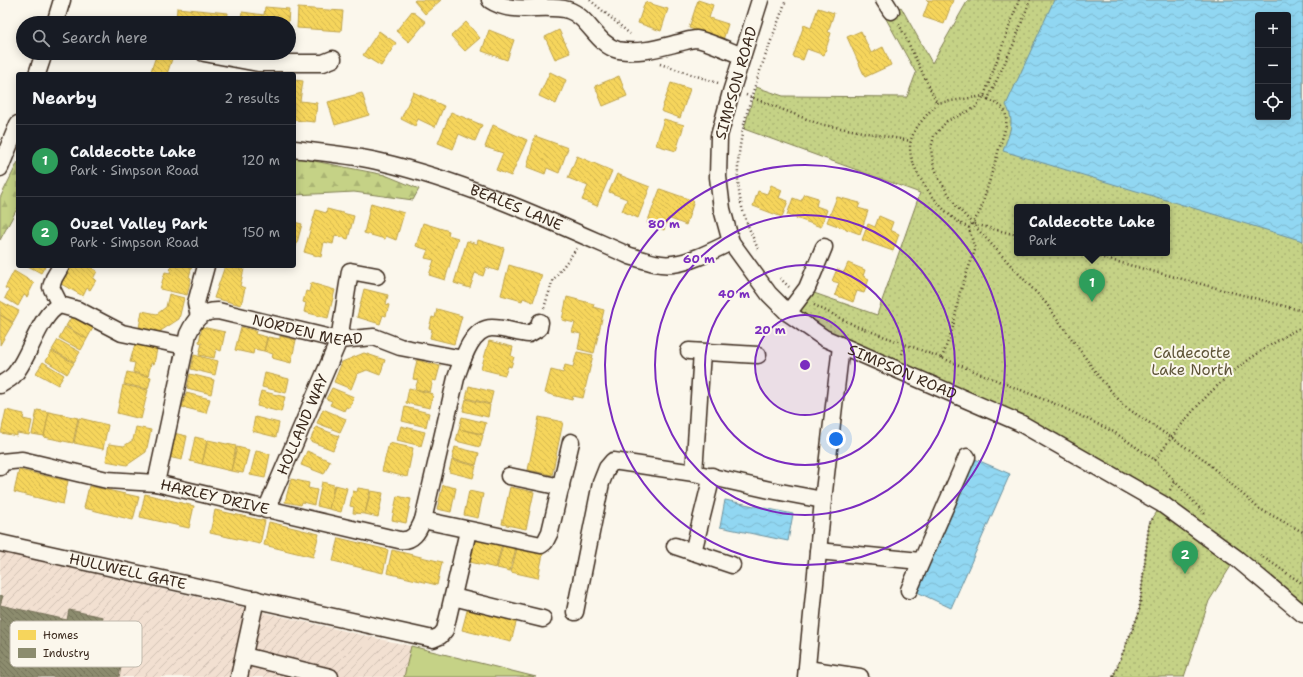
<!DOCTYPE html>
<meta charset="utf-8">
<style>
:root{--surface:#171b24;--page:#242831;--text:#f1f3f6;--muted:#9ea1a6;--line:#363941;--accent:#8c9099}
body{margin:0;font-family:"Shantell Sans",sans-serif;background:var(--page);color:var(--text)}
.controls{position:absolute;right:12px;top:12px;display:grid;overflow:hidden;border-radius:4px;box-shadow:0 2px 10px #0003}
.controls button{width:36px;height:36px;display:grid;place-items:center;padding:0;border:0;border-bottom:1px solid var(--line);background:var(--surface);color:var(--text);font:20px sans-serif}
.you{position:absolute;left:836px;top:439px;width:14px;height:14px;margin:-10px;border:3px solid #fff;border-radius:50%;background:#1a73e8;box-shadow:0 0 0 6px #1a73e833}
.badge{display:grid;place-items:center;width:26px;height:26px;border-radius:50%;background:var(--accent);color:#fff;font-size:13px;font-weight:700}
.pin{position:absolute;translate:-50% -33px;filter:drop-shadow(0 1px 2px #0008)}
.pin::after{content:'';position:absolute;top:21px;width:14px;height:12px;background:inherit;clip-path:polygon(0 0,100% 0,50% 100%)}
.popup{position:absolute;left:1014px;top:204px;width:156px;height:52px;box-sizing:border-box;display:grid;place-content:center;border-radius:4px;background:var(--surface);filter:drop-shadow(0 1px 3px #0005);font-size:13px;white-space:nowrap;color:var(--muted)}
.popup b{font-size:15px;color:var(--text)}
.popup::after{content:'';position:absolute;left:50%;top:100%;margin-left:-8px;border:8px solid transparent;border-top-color:var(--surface)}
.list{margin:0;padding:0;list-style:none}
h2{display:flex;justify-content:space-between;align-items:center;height:52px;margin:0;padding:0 16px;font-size:17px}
h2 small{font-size:13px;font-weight:400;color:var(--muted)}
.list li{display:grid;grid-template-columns:26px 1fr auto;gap:12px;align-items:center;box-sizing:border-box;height:72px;padding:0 16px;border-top:1px solid var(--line)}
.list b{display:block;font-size:15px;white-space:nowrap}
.list p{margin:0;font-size:13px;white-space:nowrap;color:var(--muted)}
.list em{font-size:13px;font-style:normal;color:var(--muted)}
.icon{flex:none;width:22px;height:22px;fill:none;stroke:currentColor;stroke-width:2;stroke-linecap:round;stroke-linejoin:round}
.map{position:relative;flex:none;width:1303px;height:677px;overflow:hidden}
.search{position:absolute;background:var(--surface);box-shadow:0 2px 10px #0003;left:16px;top:16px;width:280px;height:44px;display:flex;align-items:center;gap:10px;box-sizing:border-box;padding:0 14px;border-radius:22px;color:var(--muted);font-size:15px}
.panel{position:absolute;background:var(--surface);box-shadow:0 2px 10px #0003;left:16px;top:72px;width:280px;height:196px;border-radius:4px}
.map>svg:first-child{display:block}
.industrial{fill:url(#industrial-furrows)}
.grass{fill:#c5d286;stroke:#807e52}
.forest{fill:url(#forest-firs);stroke:#807e52}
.park{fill:url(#park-dots);stroke:#807e52;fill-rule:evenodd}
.water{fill:url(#water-waves);stroke:#6f929d;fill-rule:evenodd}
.homes{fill:url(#homes-back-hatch);stroke:#bea249}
.industry{fill:url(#industry-back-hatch);stroke:#746f56}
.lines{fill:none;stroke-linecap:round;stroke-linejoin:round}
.minor-casing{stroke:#3b2a1e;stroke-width:19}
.path{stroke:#3b2a1e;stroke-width:2.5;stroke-dasharray:1 3;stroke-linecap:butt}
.minor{stroke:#fbf7ec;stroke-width:16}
.ring{fill:none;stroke:#7b2cbf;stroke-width:2}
.labels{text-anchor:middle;stroke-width:4;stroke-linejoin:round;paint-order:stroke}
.street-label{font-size:15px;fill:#3b2a1e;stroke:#fbf7ec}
.park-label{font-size:15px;fill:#5e5438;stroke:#fbf7ec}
.key{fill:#fbf7ec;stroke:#c1baae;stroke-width:1}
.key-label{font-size:11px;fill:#3b2a1e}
.centre{fill:#7b2cbf;stroke:#fbf7ec;stroke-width:2}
.ring-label{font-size:12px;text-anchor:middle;font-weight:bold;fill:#7b2cbf;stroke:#fbf7ec;stroke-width:4;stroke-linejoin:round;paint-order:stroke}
</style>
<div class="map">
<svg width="1303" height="677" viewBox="0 0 1303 677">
<defs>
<pattern id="industrial-furrows" width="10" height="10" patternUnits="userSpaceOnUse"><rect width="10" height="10" fill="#f2e0d1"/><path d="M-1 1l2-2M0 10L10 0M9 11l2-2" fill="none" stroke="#d0c0b3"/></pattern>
<pattern id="forest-firs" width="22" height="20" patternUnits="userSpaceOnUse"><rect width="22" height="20" fill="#c5d286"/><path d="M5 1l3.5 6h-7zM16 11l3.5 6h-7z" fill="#aab473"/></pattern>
<pattern id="park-dots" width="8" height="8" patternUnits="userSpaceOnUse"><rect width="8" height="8" fill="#c5d286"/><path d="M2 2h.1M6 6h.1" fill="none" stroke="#aab473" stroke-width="1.8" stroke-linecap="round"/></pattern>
<pattern id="water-waves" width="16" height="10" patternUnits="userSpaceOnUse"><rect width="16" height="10" fill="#91d7f2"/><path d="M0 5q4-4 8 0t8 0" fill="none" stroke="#7eb9cf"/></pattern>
<pattern id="homes-back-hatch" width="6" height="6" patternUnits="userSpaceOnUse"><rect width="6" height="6" fill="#f6d55c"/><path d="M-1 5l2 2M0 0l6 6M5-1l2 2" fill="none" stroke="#d4b750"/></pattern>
<pattern id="industry-back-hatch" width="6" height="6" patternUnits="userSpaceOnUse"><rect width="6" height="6" fill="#8c8c6e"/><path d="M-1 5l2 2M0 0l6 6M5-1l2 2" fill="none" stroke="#74735a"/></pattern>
</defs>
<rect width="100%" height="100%" fill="#fbf7ec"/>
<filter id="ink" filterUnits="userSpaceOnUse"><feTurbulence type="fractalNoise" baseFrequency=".025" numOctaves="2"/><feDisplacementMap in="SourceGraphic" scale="8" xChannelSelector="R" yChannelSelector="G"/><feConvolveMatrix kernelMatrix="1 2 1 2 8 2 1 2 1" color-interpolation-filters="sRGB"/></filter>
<g filter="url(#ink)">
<polygon class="industrial" points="0,552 411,646 404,677 0,677"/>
<polygon class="grass" points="411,646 536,677 404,677"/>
<g class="forest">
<polygon points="294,157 385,175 419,189 413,200 354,192 294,195"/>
<polygon points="18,162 18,207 0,240 0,198"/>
</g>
<path class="park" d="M968,0H1303V614L1236,558L1209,601L1184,677H1113L1139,613L1149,524L1162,504L788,313L807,288L814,293L877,315L920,193L744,129L756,87L783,96L907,97L916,73L885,17L901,7L932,63ZM1258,15H1288V117H1258ZM1017,207H1167V253H1017Z"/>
<g class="water">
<path d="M1054,0H1303V241L1003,151C1009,133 1016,123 1006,105ZM1258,15H1288V117H1258Z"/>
<polygon points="975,459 1010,474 951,608 917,592"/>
<polygon points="725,500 793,514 788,541 720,527"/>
</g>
<g class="homes">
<polygon points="415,0 441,0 425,14 414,1"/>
<polygon points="698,0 713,5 709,18 728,24 723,40 689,28"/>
<polygon points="926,0 953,0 944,24 923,17 929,1"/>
<polygon points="645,2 668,9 661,31 638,23"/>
<polygon points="265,7 289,9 288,23 240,23 242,12 264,15"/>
<polygon points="177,8 228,13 227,23 176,23"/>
<polygon points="298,8 343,11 341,31 297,28"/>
<polygon points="818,8 834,13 828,32 831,33 824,55 807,49 803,60 793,57 804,25 811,28"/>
<polygon points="412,11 426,22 409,42 396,31"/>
<polygon points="466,22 480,38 465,51 451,36"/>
<polygon points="489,30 514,40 507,60 482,51"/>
<polygon points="559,30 570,53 555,59 545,37"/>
<polygon points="379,31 396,43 381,66 363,55"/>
<polygon points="861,31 871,53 883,47 891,65 865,77 847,37"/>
<polygon points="157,53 174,53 167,74 150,74"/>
<polygon points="550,72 566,80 556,104 539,96"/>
<polygon points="619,76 627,96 603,106 595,86"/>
<polygon points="294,80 303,81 300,101 317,103 315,122 294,120"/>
<polygon points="671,83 690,89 680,118 661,111"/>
<polygon points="413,92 444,106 435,127 418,119 415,126 401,119"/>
<polygon points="362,93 369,115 335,125 328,102"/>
<polygon points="451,112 482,125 475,141 459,134 453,149 438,143"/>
<polygon points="664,119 684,125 676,151 656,145"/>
<polygon points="493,125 527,140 511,176 496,170 503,153 485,147"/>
<polygon points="535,136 568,148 559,173 547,168 545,174 527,167"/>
<polygon points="577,156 612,171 597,206 582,200 588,186 568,178"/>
<polygon points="617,174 650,187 638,218 622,211 627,199 609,192"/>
<polygon points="771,185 782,190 779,198 788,201 782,217 753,206 758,191 767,194"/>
<polygon points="660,189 694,201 686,225 668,218 664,230 647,223"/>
<polygon points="805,194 818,198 816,206 827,210 821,227 787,215 793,198 801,201"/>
<polygon points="837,197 860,203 858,208 868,211 860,234 827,222"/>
<polygon points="371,203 404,213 396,240 386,236 385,239 364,233"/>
<polygon points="327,209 354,216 348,239 335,235 333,244 324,242 321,257 304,252 316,210 326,213"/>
<polygon points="879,216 893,222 890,230 899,234 893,251 862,240 868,224 875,227"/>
<polygon points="294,222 302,224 294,254"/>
<polygon points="423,223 449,231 448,235 458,238 445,280 429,275 434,260 425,258 428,250 416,246"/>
<polygon points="478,240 504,248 498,271 486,267 483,276 475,273 470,288 454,283 467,241 477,244"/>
<polygon points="848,263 865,270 863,276 869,279 864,293 857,291 853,302 835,295 839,283 832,281 837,269 844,272"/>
<polygon points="509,265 542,275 533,302 523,298 522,301 501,295"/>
<polygon points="28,266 45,266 41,273"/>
<polygon points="71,266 89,266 97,271 93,279 96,280 90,290 87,288 83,296 61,284"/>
<polygon points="171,266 192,266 189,277 191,278 187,295 160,289 165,272 170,273"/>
<polygon points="225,266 244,269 240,286 245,288 241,305 214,298"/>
<polygon points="14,271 34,283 27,297 24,295 18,306 5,298 9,290 5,288"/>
<polygon points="311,283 335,290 328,318 304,312 306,303 303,302 306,291 309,292"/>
<polygon points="364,289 388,295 386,304 389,305 386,316 383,315 380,324 357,317"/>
<polygon points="169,294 184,298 179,319 159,332 139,328 142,311 157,314 166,307"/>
<polygon points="567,297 594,304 593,307 604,310 594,353 578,349 581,334 572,332 575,323 562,320"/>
<polygon points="0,301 19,311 13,322 0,315"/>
<polygon points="437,309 462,316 454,344 430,338 432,329 429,328 432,317 435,318"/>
<polygon points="0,315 13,323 0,345"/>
<polygon points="72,316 93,328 87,339 66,326"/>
<polygon points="65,327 87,339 81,350 59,338"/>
<polygon points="202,327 225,332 221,351 216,349 214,358 199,355 202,343 199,342"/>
<polygon points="241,327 256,331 255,334 267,337 264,351 254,349 253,354 235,350"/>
<polygon points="280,336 296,340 291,363 272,358 273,354 264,351 268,337 280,339"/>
<polygon points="58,340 80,352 74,362 52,350"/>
<polygon points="489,341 513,347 511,356 514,357 511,367 508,366 505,375 481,369"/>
<polygon points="135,344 157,349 154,364 151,363 148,376 133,372 135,363 130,362"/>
<polygon points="52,351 74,363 67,374 46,361"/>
<polygon points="577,352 593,355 583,398 573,396 572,400 545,393 551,370 563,373 565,365 573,367"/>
<polygon points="364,353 385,360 380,375 367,370 357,374 351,389 334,382 342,362"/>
<polygon points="194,355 218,361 215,375 191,369"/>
<polygon points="417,360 440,366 436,381 433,380 430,392 415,389 418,380 413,379"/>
<polygon points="43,362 64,375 58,385 36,373"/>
<polygon points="127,372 151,377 148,389 124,384"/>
<polygon points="265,373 289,379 286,393 262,387"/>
<polygon points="190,374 214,380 211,394 187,388"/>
<polygon points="123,385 148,390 141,419 117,413"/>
<polygon points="469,386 493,392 490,404 466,398"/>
<polygon points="332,388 354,397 350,408 346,407 344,411 330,405 332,401 326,399"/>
<polygon points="409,388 433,394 430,408 406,403"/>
<polygon points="261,391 285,397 281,412 257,406"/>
<polygon points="186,393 210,399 206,413 182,407"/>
<polygon points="466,399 490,405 488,417 463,411"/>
<polygon points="405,407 429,413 426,427 402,421"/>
<polygon points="323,409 346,419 340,432 317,423"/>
<polygon points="6,410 24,414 23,419 32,421 29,435 17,433 17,436 1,433"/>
<polygon points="37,410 49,412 44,436 32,434"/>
<polygon points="49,412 78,418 73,443 44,437"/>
<polygon points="255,417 279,423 276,437 252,431"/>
<polygon points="462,417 486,423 483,434 459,429"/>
<polygon points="539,417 563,422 552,475 528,470"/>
<polygon points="79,418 108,425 103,449 74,443"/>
<polygon points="401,426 425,432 421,446 397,440"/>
<polygon points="136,427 151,430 146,452 127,465 106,461 109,444 124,446 133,440"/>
<polygon points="316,427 339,436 333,450 310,441"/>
<polygon points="459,429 483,435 480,447 456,441"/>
<polygon points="173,433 187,436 182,460 168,457"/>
<polygon points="195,437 207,440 202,464 190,461"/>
<polygon points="208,440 236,446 231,471 202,464"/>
<polygon points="389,443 413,448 407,477 382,471"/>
<polygon points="237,447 249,450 243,473 231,471"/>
<polygon points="455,447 479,453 476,465 452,459"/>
<polygon points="256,451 270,454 265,478 250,475"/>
<polygon points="307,451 330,461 324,474 301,465"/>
<polygon points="452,460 476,466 473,478 449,472"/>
<polygon points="19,470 68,481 63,504 14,492"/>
<polygon points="291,479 309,483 308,488 317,490 314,505 302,502 301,505 285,502"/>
<polygon points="322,482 334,485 329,509 317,506"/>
<polygon points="335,485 347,488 341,512 329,509"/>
<polygon points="443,485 456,488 451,512 437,509"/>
<polygon points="89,486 139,497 133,520 84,508"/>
<polygon points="510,487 534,492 526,529 502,524"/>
<polygon points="358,488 370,490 365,514 353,513 354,507 350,506 353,491 357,492"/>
<polygon points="371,491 383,493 378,517 365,514"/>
<polygon points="469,491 483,494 478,518 464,515"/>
<polygon points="145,494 194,506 189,528 140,517"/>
<polygon points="397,496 411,499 406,523 392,520"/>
<polygon points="215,510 265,521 260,544 210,533"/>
<polygon points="269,522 319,534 313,557 264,545"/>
<polygon points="476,537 502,544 496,568 470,562"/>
<polygon points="339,538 388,550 383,573 333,561"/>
<polygon points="503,544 516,548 510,571 497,568"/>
<polygon points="517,548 543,554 538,578 511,572"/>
<polygon points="392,550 442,562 437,585 387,573"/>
<polygon points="468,607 517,619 511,642 462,630"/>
</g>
<polygon class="industry" points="0,595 3,596 0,605 67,620 69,610 103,617 95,653 109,656 109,659 122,662 119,677 0,677"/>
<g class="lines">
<g class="minor-casing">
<g id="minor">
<path d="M490,0C514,16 542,3 568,10C588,16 597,45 618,50C638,54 658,48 678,43C683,42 691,39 696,39C706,40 732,52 742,56"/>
<path id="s1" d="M760,0L731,92L719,136L718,177L722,209L731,242L769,294L788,313L824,338L1020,423L1162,504L1236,558L1303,614"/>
<polyline points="884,0 891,11"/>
<polyline points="55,23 62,0"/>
<polyline points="204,53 258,63 323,63 333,59"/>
<polyline points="37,74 44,53"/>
<path id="s2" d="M294,149C323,153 353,155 381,162C467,182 550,221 630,256C644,260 658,266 673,264C692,262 714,250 731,242"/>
<polyline points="0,168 18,124"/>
<polyline points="60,305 51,287 54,278 61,266"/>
<polyline points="788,313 807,288 824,247"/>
<polyline points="199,316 196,303 206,266"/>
<path d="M540,322L539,328L529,334C517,333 505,328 492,328C471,328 462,361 456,378L423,520L541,545L545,542L550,532L571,442"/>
<polyline points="689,351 758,355"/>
<path d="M0,385C4,382 9,380 13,376C29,360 39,314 60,305L78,310L122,333L185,346"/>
<path id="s3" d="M0,467L1,462L22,460L107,480L156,483L399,540C413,542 418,532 423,520"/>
<polyline points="694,473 702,352"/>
<polyline points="509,476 561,487"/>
<path id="s4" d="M156,483L188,334C195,319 201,311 218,311L339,340L374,337L400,347L463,359"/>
<path id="s5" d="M266,510L339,340L350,271L377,276"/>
<path id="s6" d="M0,543L433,639L440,636L445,630L468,531"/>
<polyline points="675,546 732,565"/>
<polyline points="818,551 920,561"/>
<polyline points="693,552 712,476"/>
<polyline points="909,590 967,457"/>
<polyline points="453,597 543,619"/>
<polyline points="575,612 601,483 607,468 613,461 694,473 770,490 823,500"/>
<polyline points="244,656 330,677"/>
<polyline points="807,669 860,677"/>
<polyline points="239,677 256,599"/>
<polyline points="806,677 823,500 841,346"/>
</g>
</g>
<g class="path">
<polyline points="590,0 630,34"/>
<polyline points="1019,0 984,96 975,108 947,121 934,136 931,148 933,163 939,179 957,207 1045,302 1100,378 1124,406 1202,458 1258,508 1303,532"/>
<polyline points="899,24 937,103"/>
<polyline points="660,64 718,83"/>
<polyline points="746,95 819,124 911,141"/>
<polyline points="974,224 1017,235"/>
<path d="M969,228L980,212L1006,126C1008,108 1001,106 988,99"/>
<path d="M758,249C750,231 741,211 739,191C731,132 767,55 786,0"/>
<polyline points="1084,253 1303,311"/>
<polyline points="780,278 789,287"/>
<polyline points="814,305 856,326 942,358 1060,406 1114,432 1155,460 1205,514"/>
<polyline points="544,308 553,280 577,248"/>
<polyline points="902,354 905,346"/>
<path d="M942,358L953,327L960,292L975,250L969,228C964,225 958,222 953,218C936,204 904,164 911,140C915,126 928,114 937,103L984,96L988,99L1014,43L1030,0"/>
<path d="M1155,460C1190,411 1221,375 1274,343C1283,337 1292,331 1303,327"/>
<polyline points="1170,490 1175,482"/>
<polyline points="1260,555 1303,584"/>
<polyline points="1113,677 1139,613 1149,524 1154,517"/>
</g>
<use href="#minor" class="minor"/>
</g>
</g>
<circle cx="805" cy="365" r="50" fill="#7b2cbf" fill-opacity=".12"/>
<g class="ring">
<circle cx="805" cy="365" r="50"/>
<circle cx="805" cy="365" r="100"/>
<circle cx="805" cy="365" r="150"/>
<circle cx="805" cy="365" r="200"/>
</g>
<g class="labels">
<g class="street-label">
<text transform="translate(736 83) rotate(-74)" y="5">SIMPSON ROAD</text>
<text dy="5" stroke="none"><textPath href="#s2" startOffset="231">BEALES LANE</textPath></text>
<text dy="5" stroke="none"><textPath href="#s4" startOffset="285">NORDEN MEAD</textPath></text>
<text dy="5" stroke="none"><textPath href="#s1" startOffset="470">SIMPSON ROAD</textPath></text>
<text dy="5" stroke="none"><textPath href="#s5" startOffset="93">HOLLAND WAY</textPath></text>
<text dy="5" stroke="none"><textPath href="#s3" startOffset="223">HARLEY DRIVE</textPath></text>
<text dy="5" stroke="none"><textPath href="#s6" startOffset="131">HULLWELL GATE</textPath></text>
</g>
<g class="park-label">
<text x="1192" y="358">Caldecotte<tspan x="1192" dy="17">Lake North</tspan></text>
</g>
</g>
<rect x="10" y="621" width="132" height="46" rx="6" class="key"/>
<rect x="18" y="630" width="18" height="10" fill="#f6d55c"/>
<rect x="18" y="648" width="18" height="10" fill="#8c8c6e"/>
<g class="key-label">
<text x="43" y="639">Homes</text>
<text x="43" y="657">Industry</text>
</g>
<circle cx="805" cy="365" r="6" class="centre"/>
<g class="ring-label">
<text x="664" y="228">80 m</text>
<text x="699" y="263">60 m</text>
<text x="734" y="298">40 m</text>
<text x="770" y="334">20 m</text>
</g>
</svg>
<div class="controls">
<button>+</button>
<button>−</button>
<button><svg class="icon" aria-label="locate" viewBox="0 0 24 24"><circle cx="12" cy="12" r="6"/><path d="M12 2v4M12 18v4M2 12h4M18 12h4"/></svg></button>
</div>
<div class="you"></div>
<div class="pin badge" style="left:1092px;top:302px;background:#2e9e5b">1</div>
<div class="popup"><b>Caldecotte Lake</b>Park</div>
<div class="pin badge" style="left:1185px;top:574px;background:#2e9e5b">2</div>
<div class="search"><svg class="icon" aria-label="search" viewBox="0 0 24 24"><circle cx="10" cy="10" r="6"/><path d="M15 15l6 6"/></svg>Search here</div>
<section class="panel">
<h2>Nearby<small>2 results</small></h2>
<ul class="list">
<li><span class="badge" style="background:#2e9e5b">1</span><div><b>Caldecotte Lake</b><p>Park · Simpson Road</p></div><em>120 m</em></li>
<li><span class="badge" style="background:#2e9e5b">2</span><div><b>Ouzel Valley Park</b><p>Park · Simpson Road</p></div><em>150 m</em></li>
</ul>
</section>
</div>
